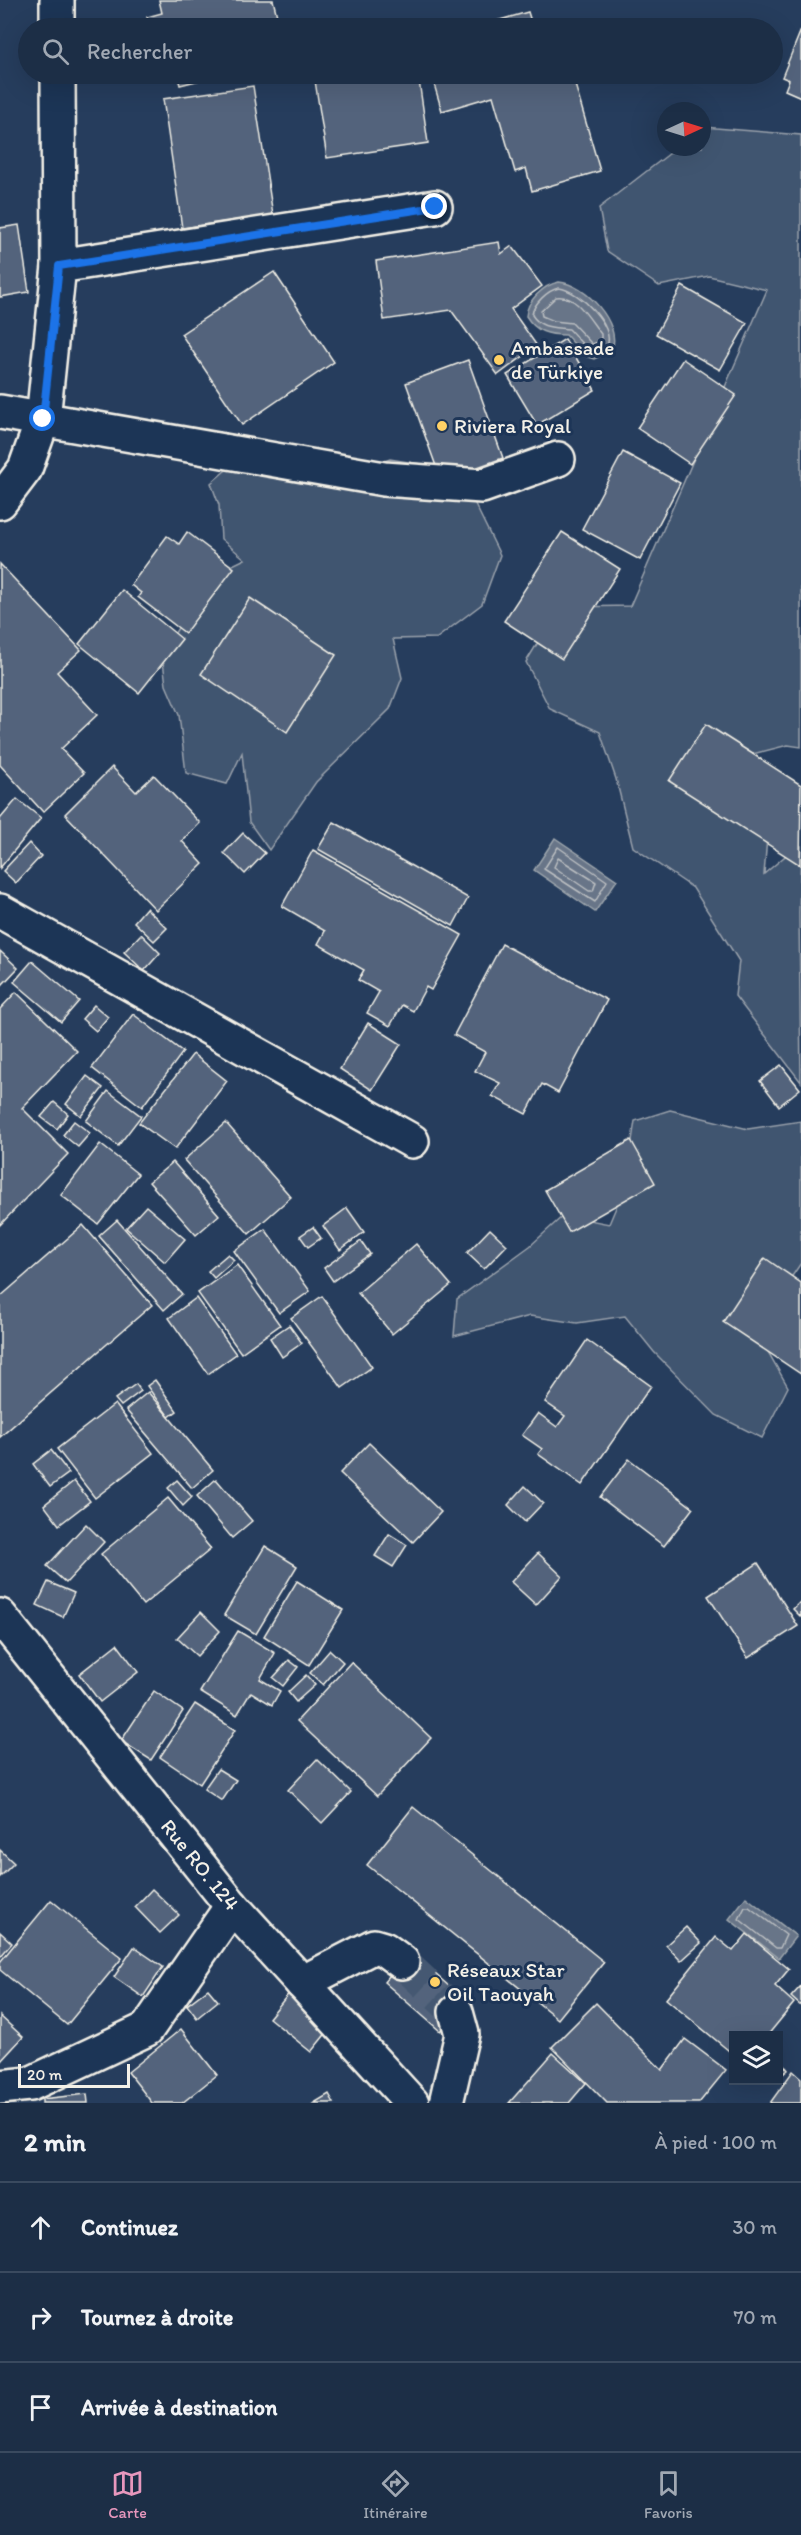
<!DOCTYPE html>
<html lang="fr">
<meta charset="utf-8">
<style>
:root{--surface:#1c2e46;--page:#25364d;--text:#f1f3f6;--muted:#a0a8b3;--line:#3a4a5f;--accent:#e797bd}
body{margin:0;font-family:Itim,sans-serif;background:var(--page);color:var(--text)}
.controls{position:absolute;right:18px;bottom:18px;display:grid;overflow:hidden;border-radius:0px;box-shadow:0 6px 24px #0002}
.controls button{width:54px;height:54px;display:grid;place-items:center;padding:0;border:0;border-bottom:2px solid var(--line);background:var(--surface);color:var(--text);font:30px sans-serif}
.compass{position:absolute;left:657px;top:102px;width:54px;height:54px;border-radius:50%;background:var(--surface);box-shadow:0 6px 24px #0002;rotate:86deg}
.scale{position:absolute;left:18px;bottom:15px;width:112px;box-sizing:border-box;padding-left:6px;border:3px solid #f4f1e8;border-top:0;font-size:16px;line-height:21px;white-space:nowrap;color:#f4f1e8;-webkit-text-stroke:4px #1d3557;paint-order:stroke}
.stop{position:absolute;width:18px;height:18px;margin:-14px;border:4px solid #1a73e8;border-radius:50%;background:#fff}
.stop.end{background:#1a73e8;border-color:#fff;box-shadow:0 2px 6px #0008}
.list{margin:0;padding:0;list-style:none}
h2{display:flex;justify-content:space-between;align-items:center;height:78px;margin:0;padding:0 24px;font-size:26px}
h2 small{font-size:20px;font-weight:400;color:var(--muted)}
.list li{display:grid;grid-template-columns:39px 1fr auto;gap:18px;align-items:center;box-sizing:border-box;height:90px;padding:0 24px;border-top:2px solid var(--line)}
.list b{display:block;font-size:22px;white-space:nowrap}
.list em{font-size:20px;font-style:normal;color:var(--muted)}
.icon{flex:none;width:33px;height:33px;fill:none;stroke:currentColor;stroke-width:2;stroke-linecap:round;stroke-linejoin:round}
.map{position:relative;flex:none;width:801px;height:2103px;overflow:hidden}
.search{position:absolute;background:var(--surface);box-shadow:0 6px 24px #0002;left:18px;right:18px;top:18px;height:66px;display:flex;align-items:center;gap:15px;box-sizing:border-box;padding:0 21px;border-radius:33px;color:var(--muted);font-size:22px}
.sheet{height:348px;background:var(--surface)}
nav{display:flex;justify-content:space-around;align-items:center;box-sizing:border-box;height:84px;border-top:2px solid var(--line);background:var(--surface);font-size:16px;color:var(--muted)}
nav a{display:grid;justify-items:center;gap:3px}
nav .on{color:var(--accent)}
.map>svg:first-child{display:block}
.green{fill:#40546f;stroke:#9aa2ac;stroke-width:1.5}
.water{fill:#677588;stroke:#9fa7ae;stroke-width:1.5}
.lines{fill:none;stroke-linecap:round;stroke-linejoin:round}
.shore{stroke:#bcbfc2;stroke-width:1.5}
.building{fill:#52647b;stroke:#f4f1e8;stroke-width:1.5}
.minor-tunnel{stroke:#455872;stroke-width:33;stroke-dasharray:33 16;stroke-linecap:butt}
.minor-casing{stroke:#f4f1e8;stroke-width:38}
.minor{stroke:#1d3557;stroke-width:33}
.route{stroke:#1a73e8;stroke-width:8}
.poi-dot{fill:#ffd166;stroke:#1d3557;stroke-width:2}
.labels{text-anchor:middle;stroke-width:6;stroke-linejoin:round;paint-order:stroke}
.poi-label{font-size:21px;fill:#f4f1e8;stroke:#1d3557;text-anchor:start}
.street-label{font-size:21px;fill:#f4f1e8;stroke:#1d3557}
</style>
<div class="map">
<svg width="801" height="2103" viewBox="0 0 801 2103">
<rect width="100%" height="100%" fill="#263d5d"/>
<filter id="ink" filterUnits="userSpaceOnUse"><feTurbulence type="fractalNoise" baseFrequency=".0167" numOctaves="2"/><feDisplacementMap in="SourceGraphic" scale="12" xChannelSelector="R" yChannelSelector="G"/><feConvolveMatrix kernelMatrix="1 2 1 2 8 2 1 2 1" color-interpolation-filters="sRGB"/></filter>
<g filter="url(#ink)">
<g class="green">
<polygon points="703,127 801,135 801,747 788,745 733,759 769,813 764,874 797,846 801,846 799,913 801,1082 735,996 739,961 693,888 633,847 616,779 600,732 550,709 526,662 557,611 571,607 630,606 767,290 709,276 659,286 607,251 599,208 678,147 702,147"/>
<polygon points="279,447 338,489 365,468 390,459 426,465 474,502 500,555 482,604 437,638 393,639 402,678 390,709 316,782 269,850 249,822 242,753 227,784 186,773 179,715 166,685 162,653 212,575 245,559 221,539 219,505 211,483 247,452"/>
<polygon points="670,1110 748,1129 801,1121 801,1263 782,1291 746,1313 788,1387 762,1438 716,1415 654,1352 625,1316 577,1323 530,1316 454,1336 457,1299 530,1246 564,1215 609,1224 625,1186 635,1121"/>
</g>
<g class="water">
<path d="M559,282C585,284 622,323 612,350L594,359L585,356L566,335C548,335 536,332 526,316C527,301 543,285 559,282Z"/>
<polygon points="555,838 617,880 595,912 534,870"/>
<polygon points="746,1897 796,1936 779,1958 729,1919"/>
</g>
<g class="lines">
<g class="shore">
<path d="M559,288C579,290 616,327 607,346C588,358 582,342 569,329C554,327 541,329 532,315C533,304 548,290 559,288Z"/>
<path d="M556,297C577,294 589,319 601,334V341L592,344L572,323L554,321L542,316L541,311Z"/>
<polygon points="558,847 607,881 595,902 544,869"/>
<polygon points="558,858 596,882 593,891 589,891 554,867"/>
<polygon points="745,1907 749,1907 786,1935 780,1948 776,1948 739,1919"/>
</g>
</g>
<g class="building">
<polygon points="159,0 273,0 280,28 150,28 147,17 162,13"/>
<polygon points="528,12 533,28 472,28"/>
<polygon points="801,30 801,97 785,90 789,80 782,77"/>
<polygon points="177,74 224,74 180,85"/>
<polygon points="314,74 418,74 428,143 327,158"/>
<polygon points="431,74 572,74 600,171 532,191 526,168 515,172 493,96 442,111"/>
<polygon points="253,86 273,215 182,228 163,99"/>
<polygon points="19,225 29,292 0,297 0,228"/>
<polygon points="499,242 501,254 512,246 542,286 511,309 537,346 498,375 451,310 384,320 376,261"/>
<polygon points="274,272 334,362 242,425 181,334"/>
<polygon points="682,286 747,323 720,370 656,334"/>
<polygon points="565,339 595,390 537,425 507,375"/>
<polygon points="683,359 736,395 690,464 637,428"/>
<polygon points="468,360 503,458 441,480 406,383"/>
<polygon points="623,452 680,483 640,560 582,529"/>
<polygon points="187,532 234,568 185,633 138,597 141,593 131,585 167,536 179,544"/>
<polygon points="562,532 620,569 562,659 504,621"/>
<polygon points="0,564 81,650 57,672 97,715 61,749 84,773 43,812 0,765"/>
<polygon points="122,590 182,639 139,693 79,644"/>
<polygon points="250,598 336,655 287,732 201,674"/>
<polygon points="706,724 801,785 800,865 669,781"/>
<polygon points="112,767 136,792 154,775 200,823 182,841 203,864 156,910 65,814"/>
<polygon points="17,799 41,818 0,868 0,819"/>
<polygon points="334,822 468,898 453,926 318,849"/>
<polygon points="243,833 265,853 245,874 224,853"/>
<polygon points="29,843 41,856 16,883 3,871"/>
<polygon points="313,850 462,935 431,990 426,987 413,1011 402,1005 390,1026 367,1013 379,992 358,980 364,970 318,944 325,931 282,906"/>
<polygon points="146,908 167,928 154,941 134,922"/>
<polygon points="141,934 160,953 144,971 124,952"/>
<polygon points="502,944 607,1000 558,1093 542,1084 526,1114 492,1096 500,1083 475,1071 485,1052 454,1035"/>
<polygon points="0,951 18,968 0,987"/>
<polygon points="32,961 79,1001 61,1022 14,982"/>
<polygon points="16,992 77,1051 22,1108 68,1154 0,1225 0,1009"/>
<polygon points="94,1005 108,1017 96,1031 82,1019"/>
<polygon points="133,1014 183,1052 142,1107 92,1068"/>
<polygon points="368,1023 401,1044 372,1090 340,1069"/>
<polygon points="193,1054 227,1081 175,1149 139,1123"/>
<polygon points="781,1065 800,1089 779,1106 760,1081"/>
<polygon points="87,1076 103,1088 81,1116 66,1104"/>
<polygon points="108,1091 141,1116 118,1146 86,1121"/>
<polygon points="54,1102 68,1114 57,1129 41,1117"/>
<polygon points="74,1121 90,1133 78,1147 63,1135"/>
<polygon points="226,1123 291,1197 249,1234 184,1160"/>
<polygon points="631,1140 655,1183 569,1232 545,1190"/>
<polygon points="100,1144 138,1174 98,1224 61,1195"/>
<polygon points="173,1162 219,1215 196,1235 149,1182"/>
<polygon points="146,1206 185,1239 165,1262 126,1228"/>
<polygon points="347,1208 364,1232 340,1250 323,1226"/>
<polygon points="117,1220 182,1294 164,1310 99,1236"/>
<polygon points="83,1225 152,1305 0,1437 0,1297"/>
<polygon points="313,1227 321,1238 308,1247 300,1236"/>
<polygon points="265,1229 310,1291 279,1313 234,1251"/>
<polygon points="490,1229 507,1245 484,1269 467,1253"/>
<polygon points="361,1241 370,1254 333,1281 324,1268"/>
<polygon points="416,1244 451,1285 392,1334 358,1293"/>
<polygon points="228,1254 234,1260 214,1278 208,1271"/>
<polygon points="765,1258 801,1283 801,1374 723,1322"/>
<polygon points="237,1265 280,1325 241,1353 198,1293"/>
<polygon points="322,1296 372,1367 342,1388 291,1318"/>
<polygon points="196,1298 236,1354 208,1374 169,1318"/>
<polygon points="289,1325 302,1343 282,1357 270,1338"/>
<polygon points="587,1340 651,1386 582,1485 538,1454 542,1449 522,1435 538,1413 557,1427 565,1416 545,1402"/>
<polygon points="155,1380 177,1411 169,1417 147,1386"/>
<polygon points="136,1384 141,1391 121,1406 115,1399"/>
<polygon points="148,1392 213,1470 192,1488 126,1410"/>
<polygon points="115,1404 153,1453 95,1498 57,1449"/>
<polygon points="369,1443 441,1512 413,1542 340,1473"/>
<polygon points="51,1450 69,1473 50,1487 33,1464"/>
<polygon points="629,1459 693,1508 664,1546 600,1497"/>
<polygon points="216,1479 252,1521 232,1538 197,1496"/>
<polygon points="177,1480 192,1497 183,1506 168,1488"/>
<polygon points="74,1481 90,1501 59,1525 44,1505"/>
<polygon points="525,1486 543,1503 525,1522 508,1505"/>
<polygon points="168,1498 211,1549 143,1605 101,1554"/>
<polygon points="86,1524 104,1542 66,1583 47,1566"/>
<polygon points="389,1534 407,1545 393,1567 375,1556"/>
<polygon points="265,1546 297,1566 256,1634 224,1615"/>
<polygon points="538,1553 562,1576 536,1605 511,1582"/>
<polygon points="758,1563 798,1626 748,1658 708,1596"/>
<polygon points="297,1581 343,1610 309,1665 264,1636"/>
<polygon points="48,1582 74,1593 63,1617 37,1605"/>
<polygon points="801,1601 801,1617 793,1609"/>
<polygon points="201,1612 220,1631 197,1656 177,1638"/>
<polygon points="238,1631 275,1653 260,1679 280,1691 272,1705 251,1692 237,1715 200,1692"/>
<polygon points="117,1644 138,1672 100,1702 79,1674"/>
<polygon points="330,1650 343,1662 323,1685 310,1673"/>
<polygon points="289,1660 298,1667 283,1686 273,1678"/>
<polygon points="351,1662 431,1738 377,1796 297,1721"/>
<polygon points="306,1675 315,1685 296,1702 288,1692"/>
<polygon points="154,1691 183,1711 151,1760 121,1741"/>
<polygon points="195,1704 235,1730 200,1784 160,1757"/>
<polygon points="317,1759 351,1792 322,1823 288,1790"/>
<polygon points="218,1769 236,1780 222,1801 204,1789"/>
<polygon points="413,1807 604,1962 558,2019 367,1865"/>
<polygon points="0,1850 14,1863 0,1877"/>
<polygon points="152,1889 179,1915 160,1933 135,1907"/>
<polygon points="51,1900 122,1958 67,2025 0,1970 0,1962"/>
<polygon points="686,1927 701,1943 681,1961 666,1945"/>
<polygon points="0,1932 12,1943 0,1957"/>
<polygon points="747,1934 789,1969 775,1986 794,2003 767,2036 734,2036 734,2055 666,1999 716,1937 733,1951"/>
<polygon points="134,1947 163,1967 143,1997 114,1977"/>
<polygon points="410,1952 466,2001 440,2031 384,1982"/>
<polygon points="801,1986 801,2006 791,1997"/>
<polygon points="208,1989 218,2001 197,2018 187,2005"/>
<polygon points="290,1992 332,2026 311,2052 269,2018"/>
<polygon points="596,2003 662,2070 685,2039 726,2070 699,2103 607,2103 552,2047"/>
<polygon points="0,2016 23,2037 0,2062"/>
<polygon points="181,2029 217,2075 182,2103 152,2103 128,2072"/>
<polygon points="553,2053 586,2083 569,2103 509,2103"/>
<polygon points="781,2061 788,2070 778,2078 778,2063"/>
<polygon points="793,2071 801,2078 801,2103 770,2103"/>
<polygon points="87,2094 88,2103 42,2103 42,2099"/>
<polygon points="329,2094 334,2103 314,2103"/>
</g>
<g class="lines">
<polyline class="minor-tunnel" points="402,1962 456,2012"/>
<g class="minor-casing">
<g id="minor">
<polyline points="57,0 57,28"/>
<polyline points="58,74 59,266"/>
<polyline points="0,412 384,479 482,486 558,459"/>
<polyline points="0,502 25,469 43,419 59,266 435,207"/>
<polyline points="0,911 412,1141"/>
<polyline points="0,1616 232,1906 412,2103"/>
<polyline points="302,1983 374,1946 384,1949 402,1962"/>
<polyline points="0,2087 30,2084 147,2029 232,1906"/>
<polyline points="446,2103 462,2034 456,2012"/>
</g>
</g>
<use href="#minor" class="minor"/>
</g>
</g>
<g class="lines" filter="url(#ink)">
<polyline class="route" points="43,419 59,266 435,207"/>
</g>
<g class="poi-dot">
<circle cx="499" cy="360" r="6"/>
<circle cx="442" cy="426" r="6"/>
<circle cx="435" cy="1982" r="6"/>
</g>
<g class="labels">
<g class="poi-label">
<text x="511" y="355">Ambassade<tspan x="511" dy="24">de Türkiye</tspan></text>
<text x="454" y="433">Riviera Royal</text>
<text x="447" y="1977">Réseaux Star<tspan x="447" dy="24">Oil Taouyah</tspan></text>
</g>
<g class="street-label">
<text transform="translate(200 1865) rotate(51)" y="7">Rue RO. 124</text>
</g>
</g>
</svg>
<div class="controls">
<button><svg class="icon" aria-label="layers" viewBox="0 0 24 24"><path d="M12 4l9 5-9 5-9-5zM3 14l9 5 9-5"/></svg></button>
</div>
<svg class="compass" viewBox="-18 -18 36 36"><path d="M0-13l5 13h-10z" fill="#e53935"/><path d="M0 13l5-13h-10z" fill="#a0a8b3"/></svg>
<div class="scale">20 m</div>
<div class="stop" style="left:43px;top:419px"></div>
<div class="stop end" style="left:435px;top:207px"></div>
<div class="search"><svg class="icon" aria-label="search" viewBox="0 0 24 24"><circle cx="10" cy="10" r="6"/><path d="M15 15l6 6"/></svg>Rechercher</div>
</div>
<section class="sheet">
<h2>2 min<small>À pied · 100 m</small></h2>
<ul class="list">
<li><svg class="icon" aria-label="ahead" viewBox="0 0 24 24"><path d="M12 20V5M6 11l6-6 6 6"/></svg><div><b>Continuez</b></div><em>30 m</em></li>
<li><svg class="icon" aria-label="right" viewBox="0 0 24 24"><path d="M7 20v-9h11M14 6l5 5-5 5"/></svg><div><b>Tournez à droite</b></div><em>70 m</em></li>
<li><svg class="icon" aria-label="arrive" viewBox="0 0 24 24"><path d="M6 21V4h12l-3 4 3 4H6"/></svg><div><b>Arrivée à destination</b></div></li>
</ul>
</section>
<nav>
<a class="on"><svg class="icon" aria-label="map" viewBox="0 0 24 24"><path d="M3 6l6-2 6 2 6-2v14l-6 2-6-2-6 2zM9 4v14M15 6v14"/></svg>Carte</a>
<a><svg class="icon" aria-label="directions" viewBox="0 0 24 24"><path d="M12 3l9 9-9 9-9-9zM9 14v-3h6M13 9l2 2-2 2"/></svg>Itinéraire</a>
<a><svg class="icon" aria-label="saved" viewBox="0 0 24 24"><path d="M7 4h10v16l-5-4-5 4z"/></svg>Favoris</a>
</nav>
